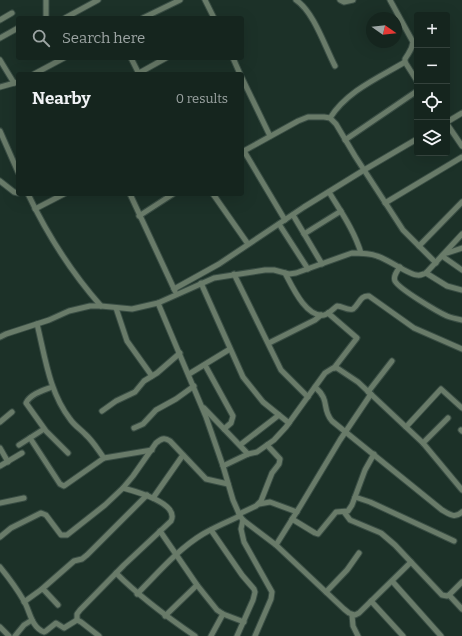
<!DOCTYPE html>
<meta charset="utf-8">
<style>
:root{--surface:#15251e;--page:#22312b;--text:#f1f3f6;--muted:#9da5a4;--line:#34423c}
body{margin:0;font-family:Bitter,serif;background:var(--page);color:var(--text)}
.controls{position:absolute;right:12px;top:12px;display:grid;overflow:hidden;border-radius:4px;box-shadow:0 4px 16px #0002}
.controls button{width:36px;height:36px;display:grid;place-items:center;padding:0;border:0;border-bottom:1px solid var(--line);background:var(--surface);color:var(--text);font:20px sans-serif}
.compass{position:absolute;left:366px;top:12px;width:36px;height:36px;border-radius:50%;background:var(--surface);box-shadow:0 4px 16px #0002;rotate:104deg}
.list{margin:0;padding:0;list-style:none}
h2{display:flex;justify-content:space-between;align-items:center;height:52px;margin:0;padding:0 16px;font-size:17px}
h2 small{font-size:13px;font-weight:400;color:var(--muted)}
.icon{flex:none;width:22px;height:22px;fill:none;stroke:currentColor;stroke-width:2;stroke-linecap:round;stroke-linejoin:round}
.map{position:relative;flex:none;width:462px;height:636px;overflow:hidden}
.search{position:absolute;background:var(--surface);box-shadow:0 4px 16px #0002;left:16px;top:16px;width:228px;height:44px;display:flex;align-items:center;gap:10px;box-sizing:border-box;padding:0 14px;border-radius:4px;color:var(--muted);font-size:15px}
.panel{position:absolute;background:var(--surface);box-shadow:0 4px 16px #0002;left:16px;top:72px;width:228px;height:124px;border-radius:4px}
.map>svg:first-child{display:block}
.lines{fill:none;stroke-linecap:round;stroke-linejoin:round}
.minor-casing{stroke:#394d44;stroke-width:7}
.minor{stroke:#697b69;stroke-width:5}
</style>
<div class="map">
<svg width="462" height="636" viewBox="0 0 462 636">
<rect width="100%" height="100%" fill="#1c3128"/>
<g class="lines">
<g class="minor-casing">
<g id="minor">
<polyline points="205,0 214,18"/>
<path d="M296,0C314,12 325,47 335,66"/>
<polyline points="340,0 344,2 353,0"/>
<path d="M390,0L413,42C412,50 409,52 405,59V62L417,81"/>
<polyline points="46,18 46,0"/>
<polyline points="65,18 98,0"/>
<polyline points="143,18 180,0"/>
<polyline points="0,20 12,13"/>
<polyline points="0,38 18,28"/>
<polyline points="131,58 139,74"/>
<polyline points="233,58 240,74"/>
<polyline points="0,60 14,83"/>
<polyline points="139,73 166,58"/>
<polyline points="34,74 64,58"/>
<polyline points="242,78 270,136"/>
<polyline points="0,87 18,82"/>
<path d="M330,118C347,91 378,78 405,62"/>
<polyline points="447,122 462,113"/>
<polyline points="447,124 462,146"/>
<polyline points="0,131 18,172"/>
<polyline points="345,140 417,91"/>
<polyline points="244,151 285,220"/>
<polyline points="242,152 298,121 308,117 324,117 330,118 336,124 355,156 403,230 436,263"/>
<polyline points="0,181 14,192 18,193"/>
<path d="M329,192C341,212 354,230 361,253"/>
<path d="M28,194C47,234 71,272 101,306"/>
<polyline points="130,194 175,291"/>
<polyline points="213,194 248,244"/>
<polyline points="385,203 462,157"/>
<polyline points="35,209 64,194"/>
<polyline points="293,215 322,264"/>
<polyline points="139,216 173,194"/>
<polyline points="279,224 308,269"/>
<polyline points="304,234 341,211"/>
<polyline points="419,246 462,202"/>
<polyline points="444,254 462,248"/>
<polyline points="442,256 462,270"/>
<path d="M400,267C397,271 393,276 395,281C399,289 438,312 447,316C452,318 457,319 462,320"/>
<path d="M285,273C292,286 306,318 324,315C329,314 333,309 337,306C343,306 347,311 353,309C359,305 360,295 369,296L414,328L462,349"/>
<polyline points="426,273 447,286 462,290"/>
<polyline points="234,274 281,370 308,397"/>
<polyline points="201,283 243,377 263,402 289,423"/>
<polyline points="174,289 219,264 304,207 364,170 417,139"/>
<polyline points="158,303 206,417 223,466 233,500 240,516 243,520 276,545 344,609 349,613 355,615 359,613 411,562"/>
<polyline points="116,308 127,341 152,376"/>
<polyline points="328,313 357,338 334,368"/>
<path d="M37,324C45,356 49,392 70,419C74,425 80,429 85,434C93,441 98,450 104,458"/>
<path d="M0,337L6,334L49,320L69,311L90,306H101L132,309L158,303L214,278L265,270H274L289,274L296,273L352,253C361,253 369,253 377,256C388,259 409,275 417,275C420,276 423,274 426,273L462,234"/>
<polyline points="269,343 315,320 321,315"/>
<polyline points="205,365 233,416 231,423 224,429"/>
<polyline points="189,374 230,349"/>
<path d="M52,387C44,390 30,394 26,403L46,431L68,453"/>
<path d="M315,387C331,401 321,408 332,421L442,510C449,514 455,519 462,512"/>
<polyline points="368,392 392,361"/>
<polyline points="204,408 248,454"/>
<polyline points="102,411 116,401 135,392 144,381 157,373 180,353"/>
<polyline points="0,422 12,412"/>
<polyline points="406,427 441,389 462,408"/>
<polyline points="134,428 143,424 156,410 176,399 194,386"/>
<polyline points="461,430 462,431"/>
<polyline points="30,438 60,484 64,486 104,458 152,450"/>
<polyline points="423,443 448,418"/>
<polyline points="19,445 44,429"/>
<polyline points="240,445 279,415"/>
<polyline points="0,448 8,462"/>
<polyline points="0,466 22,453"/>
<polyline points="223,466 248,454 257,452 274,440 286,427 325,373 333,368 337,368 358,382 423,443 462,490"/>
<polyline points="355,497 370,502 454,541"/>
<polyline points="153,498 183,455"/>
<polyline points="0,503 24,498"/>
<polyline points="259,504 270,502 297,512"/>
<polyline points="344,512 350,520 381,533 395,545 442,595 447,596 449,595 462,582"/>
<polyline points="239,514 256,506 261,501 272,473 279,464 280,459 267,445"/>
<polyline points="292,519 315,533 318,534 336,512 348,511 352,505 365,470 374,454"/>
<polyline points="243,520 241,529 244,542 272,592 271,599 255,636"/>
<polyline points="211,530 242,575 254,589 255,592 253,600 237,636"/>
<polyline points="160,531 197,585 217,610 223,614 244,622"/>
<path d="M0,537L11,528L41,513L46,515L61,535H67L105,505L123,488L133,476L156,443C161,439 164,437 170,441L206,479L228,484"/>
<polyline points="276,545 301,505 340,440 371,394"/>
<path d="M0,567C9,578 17,589 24,601C30,611 31,627 44,632L46,631L56,623L64,628L77,620L81,622L99,636"/>
<path d="M116,573C140,597 167,617 195,636"/>
<polyline points="392,581 441,636"/>
<polyline points="42,589 74,561 82,559 87,555 147,495"/>
<polyline points="326,592 347,570 359,553"/>
<path d="M137,594C158,573 178,549 203,534C215,527 227,522 240,516"/>
<polyline points="449,595 462,609"/>
<polyline points="371,601 403,636"/>
<polyline points="24,602 42,589 45,591 58,605"/>
<polyline points="352,615 353,626 358,636"/>
<polyline points="165,616 197,585"/>
<path d="M77,620V614L80,610L124,565L171,521C180,503 134,491 123,488"/>
<polyline points="0,627 9,636"/>
<polyline points="15,636 24,625 32,620"/>
<polyline points="211,636 223,614"/>
</g>
</g>
<use href="#minor" class="minor"/>
</g>
</svg>
<div class="controls">
<button>+</button>
<button>−</button>
<button><svg class="icon" aria-label="locate" viewBox="0 0 24 24"><circle cx="12" cy="12" r="6"/><path d="M12 2v4M12 18v4M2 12h4M18 12h4"/></svg></button>
<button><svg class="icon" aria-label="layers" viewBox="0 0 24 24"><path d="M12 4l9 5-9 5-9-5zM3 14l9 5 9-5"/></svg></button>
</div>
<svg class="compass" viewBox="-18 -18 36 36"><path d="M0-13l5 13h-10z" fill="#e53935"/><path d="M0 13l5-13h-10z" fill="#9da5a4"/></svg>
<div class="search"><svg class="icon" aria-label="search" viewBox="0 0 24 24"><circle cx="10" cy="10" r="6"/><path d="M15 15l6 6"/></svg>Search here</div>
<section class="panel">
<h2>Nearby<small>0 results</small></h2>
<ul class="list">
</ul>
</section>
</div>
